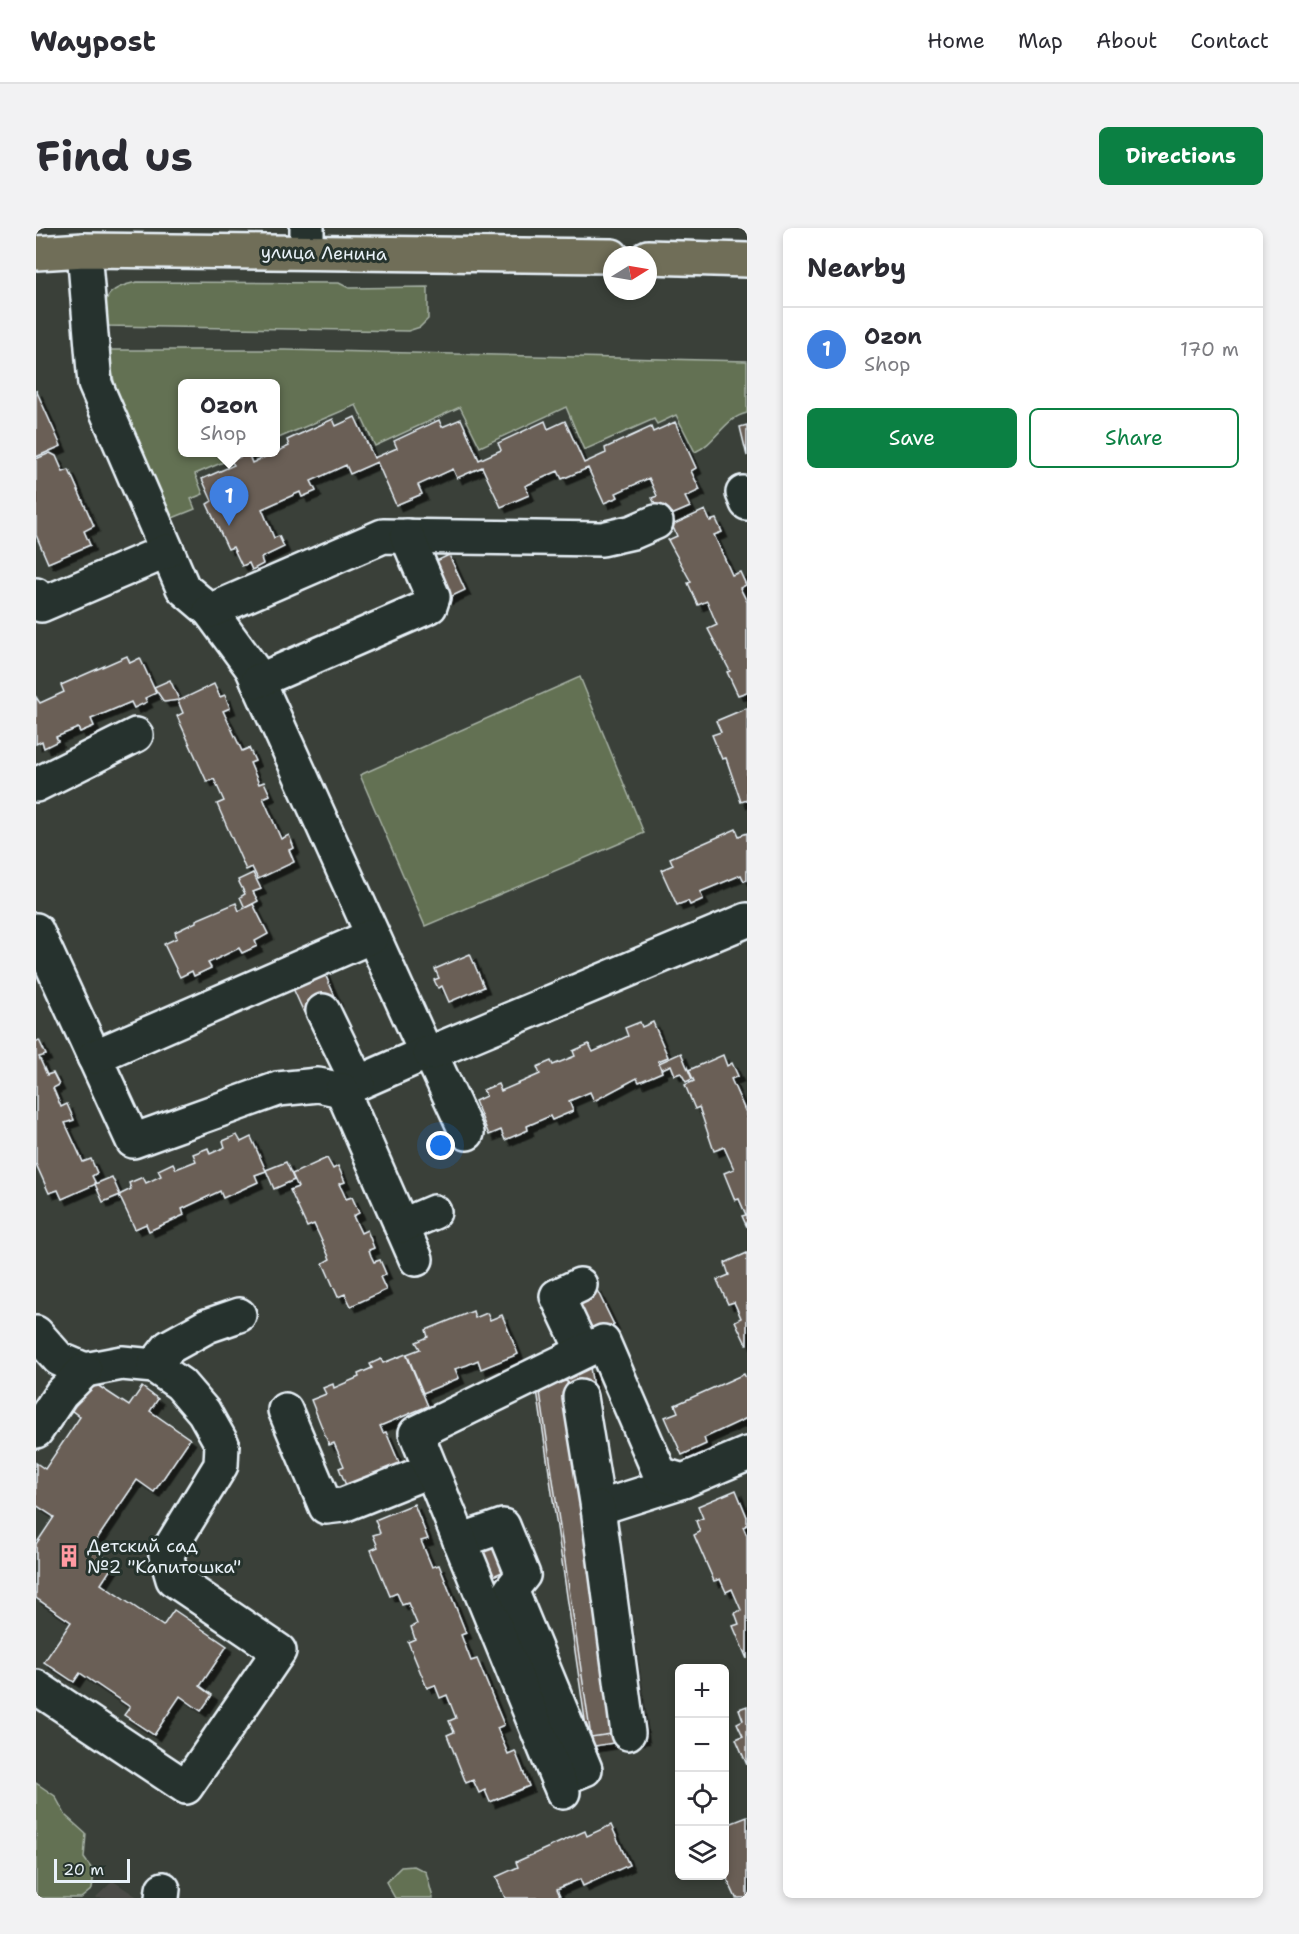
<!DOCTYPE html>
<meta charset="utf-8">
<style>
:root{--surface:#fff;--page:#f2f2f3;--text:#2b2b33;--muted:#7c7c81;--line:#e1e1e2;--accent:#0b8043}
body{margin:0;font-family:"Shantell Sans",sans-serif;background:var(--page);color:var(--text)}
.controls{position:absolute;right:18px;bottom:18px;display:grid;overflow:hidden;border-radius:9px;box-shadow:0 3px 9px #0003}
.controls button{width:54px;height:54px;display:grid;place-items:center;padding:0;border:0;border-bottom:2px solid var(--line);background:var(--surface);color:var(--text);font:30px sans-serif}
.compass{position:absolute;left:567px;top:18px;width:54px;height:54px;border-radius:50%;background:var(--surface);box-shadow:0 3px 9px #0003;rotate:79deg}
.scale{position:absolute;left:18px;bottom:15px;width:76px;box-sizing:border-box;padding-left:6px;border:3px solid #e8f1f8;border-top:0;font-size:16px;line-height:21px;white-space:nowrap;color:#e8f1f8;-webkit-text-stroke:4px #26332d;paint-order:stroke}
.you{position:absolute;left:405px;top:918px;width:21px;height:21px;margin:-15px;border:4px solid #fff;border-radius:50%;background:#1a73e8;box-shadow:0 0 0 9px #1a73e833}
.badge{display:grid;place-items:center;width:39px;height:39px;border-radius:50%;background:var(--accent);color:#fff;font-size:20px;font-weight:700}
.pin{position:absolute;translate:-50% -50px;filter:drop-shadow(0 2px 3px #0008)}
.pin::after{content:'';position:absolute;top:32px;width:21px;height:18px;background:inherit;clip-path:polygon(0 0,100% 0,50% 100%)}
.popup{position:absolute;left:142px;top:151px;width:102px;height:78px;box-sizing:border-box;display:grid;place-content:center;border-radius:9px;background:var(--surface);filter:drop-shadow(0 2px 4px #0005);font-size:20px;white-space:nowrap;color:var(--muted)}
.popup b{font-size:22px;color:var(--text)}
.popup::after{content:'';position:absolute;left:50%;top:100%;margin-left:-12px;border:12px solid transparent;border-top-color:var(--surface)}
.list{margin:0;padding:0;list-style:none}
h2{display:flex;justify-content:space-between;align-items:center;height:78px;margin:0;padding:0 24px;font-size:26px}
h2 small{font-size:20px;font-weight:400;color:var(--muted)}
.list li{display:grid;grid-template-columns:39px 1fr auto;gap:18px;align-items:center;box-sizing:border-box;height:84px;padding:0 24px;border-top:2px solid var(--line)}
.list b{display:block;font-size:22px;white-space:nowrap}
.list p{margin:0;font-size:20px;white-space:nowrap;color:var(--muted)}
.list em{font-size:20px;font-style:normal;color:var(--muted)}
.actions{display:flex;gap:12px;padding:18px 24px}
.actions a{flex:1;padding:14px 0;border:2px solid var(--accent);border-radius:9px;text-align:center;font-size:21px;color:var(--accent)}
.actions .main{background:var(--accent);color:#fff}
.icon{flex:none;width:33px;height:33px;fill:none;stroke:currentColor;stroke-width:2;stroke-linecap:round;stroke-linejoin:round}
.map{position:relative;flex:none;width:711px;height:1670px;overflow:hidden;border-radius:9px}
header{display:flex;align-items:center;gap:36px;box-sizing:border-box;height:84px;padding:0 30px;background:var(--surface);border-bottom:2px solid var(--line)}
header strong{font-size:28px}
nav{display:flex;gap:33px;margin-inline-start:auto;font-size:21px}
.intro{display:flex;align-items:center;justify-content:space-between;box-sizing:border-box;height:144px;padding:0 36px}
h1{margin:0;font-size:42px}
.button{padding:15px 27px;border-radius:9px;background:var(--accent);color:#fff;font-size:21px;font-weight:700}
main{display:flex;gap:36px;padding:0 36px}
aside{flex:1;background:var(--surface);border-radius:9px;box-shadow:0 3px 9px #0003}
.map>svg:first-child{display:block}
.built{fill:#4b4c46}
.green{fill:#647152;stroke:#a6b1a5;stroke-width:1.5}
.building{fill:#6a5f56;stroke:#e8f1f8;stroke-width:1.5;filter:url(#shadow)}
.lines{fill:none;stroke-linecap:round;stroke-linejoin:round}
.minor-casing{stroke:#e8f1f8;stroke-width:38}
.major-casing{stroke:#e8f1f8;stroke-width:38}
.minor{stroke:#26332d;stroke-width:33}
.major{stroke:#706e59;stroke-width:33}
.labels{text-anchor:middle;stroke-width:6;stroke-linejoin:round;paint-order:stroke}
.street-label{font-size:18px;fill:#e8f1f8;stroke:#26332d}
.poi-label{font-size:18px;fill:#e8f1f8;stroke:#26332d;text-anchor:start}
</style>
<header>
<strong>Waypost</strong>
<nav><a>Home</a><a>Map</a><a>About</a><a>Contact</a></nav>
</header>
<div class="intro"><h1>Find us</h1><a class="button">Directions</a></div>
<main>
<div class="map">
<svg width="711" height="1670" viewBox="0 0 711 1670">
<defs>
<filter id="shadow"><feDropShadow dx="5.5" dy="5.5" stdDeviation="0" flood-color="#0009"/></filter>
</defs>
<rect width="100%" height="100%" fill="#3a4039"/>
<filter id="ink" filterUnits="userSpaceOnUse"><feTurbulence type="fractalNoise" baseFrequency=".0167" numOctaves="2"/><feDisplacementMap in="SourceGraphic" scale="12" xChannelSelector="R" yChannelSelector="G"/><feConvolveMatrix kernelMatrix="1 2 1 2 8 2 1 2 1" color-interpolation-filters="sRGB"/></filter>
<g filter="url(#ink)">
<polygon class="built" points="77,1653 103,1670 59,1670"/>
<g class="green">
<path d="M101,54L303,55L313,60L392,59V91L384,99L372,103L69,98C66,69 71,60 101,54Z"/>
<path d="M72,122H249L711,133V185C688,190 680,215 659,224L640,187L621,196L618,191L548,222L530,179L444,219L424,179L339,218L320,177L240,211V156H146V224L209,225L159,246L167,266L155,271L159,281L134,291C110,236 80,182 72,122Z"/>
<polygon points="544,449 608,605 389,698 324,547"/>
<polygon points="0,1555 19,1568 30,1588 50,1606 48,1630 58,1644 56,1661 45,1670 0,1670"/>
<polygon points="378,1638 390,1644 397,1670 359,1670 350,1654 365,1639"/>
</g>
<g class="building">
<polygon points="0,162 25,218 0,229"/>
<polygon points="319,189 338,230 361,220 358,213 403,192 406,199 425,191 443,232 465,222 462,215 509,193 512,201 529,193 548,235 570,225 569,220 615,199 617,204 639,194 660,240 655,243 664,262 649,269 654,279 626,291 616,270 621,268 613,250 580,265 582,269 568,275 552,240 526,251 522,243 489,258 493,267 465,279 446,239 421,250 417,241 382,257 386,266 360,277 341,234 314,246 310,237 275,253 280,263 266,269 264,264 226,281 238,310 243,308 248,319 225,330 227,336 216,342 213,335 206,338 197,319 192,321 171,276 176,273 166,251 198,237 195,233 212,225 216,235 253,218 251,212 297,191 300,198"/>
<polygon points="711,197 711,228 704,199"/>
<polygon points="14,225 20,228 27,244 33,242 58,298 48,303 54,317 12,335 0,307 0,231"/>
<polygon points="669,282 674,293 680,291 686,304 678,307 696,347 704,344 710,357 704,360 711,374 711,464 702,467 691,444 694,443 672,401 681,397 671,373 662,377 652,355 655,354 632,312 641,308 636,297"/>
<polygon points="413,327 429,362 410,371 394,336"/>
<polygon points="91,428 94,435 104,430 120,465 109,470 111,474 98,480 95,474 55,491 58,498 44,504 42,500 20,509 22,513 8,520 6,513 0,516 0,469 4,475 28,464 25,457"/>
<polygon points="134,452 143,472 128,474 118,459"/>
<polygon points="178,456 184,469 189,467 194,480 187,483 206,523 213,520 219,533 214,535 223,556 228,554 234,567 227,570 245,611 253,607 258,620 253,622 258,634 222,651 216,639 210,642 181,576 188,573 178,551 171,554 141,488 147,485 142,473"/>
<polygon points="711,480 711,572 705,574 690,530 686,531 676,507 685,504 680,493"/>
<polygon points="700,601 703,608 711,605 711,652 708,653 705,647 664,664 667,671 654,677 652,673 641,677 625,642 637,637 634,630"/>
<polygon points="217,645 225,661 217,664 222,673 209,680 204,669 209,666 202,652"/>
<polygon points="200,675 203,683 217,676 232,706 219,713 221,718 206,725 203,720 172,735 175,740 158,748 156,743 144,749 128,716 141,710 139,704 160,694 160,692"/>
<polygon points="434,726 448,759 413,774 406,758 402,760 398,752 403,750 399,741"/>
<polygon points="288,744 301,773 269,787 256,758"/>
<polygon points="604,794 606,799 617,794 632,829 622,833 626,844 603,854 601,850 558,873 554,864 533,873 537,883 516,892 514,888 491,898 492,902 469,912 465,902 453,907 439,873 450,868 447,862 462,856 465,863 504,846 501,839 515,833 517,837 539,828 537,823 553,816 557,824 592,808 589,800"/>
<polygon points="3,812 10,827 3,829 11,847 17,845 23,857 17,860 25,879 31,876 38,892 29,895 47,934 55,931 61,945 56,948 60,956 26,971 22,962 13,965 0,936 0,814"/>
<polygon points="645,825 656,851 650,854 645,845 639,847 635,837 626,841 623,835"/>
<polygon points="687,827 691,838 696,835 702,848 695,851 711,887 711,999 706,988 710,987 703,971 699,972 688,945 698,941 688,919 678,923 663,879 659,881 649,857 658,853 653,842"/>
<polygon points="201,907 205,914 215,909 230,943 219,947 222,954 187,970 184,963 146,981 148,987 113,1003 110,996 99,1001 83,967 95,961 93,955 107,949 110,955 125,948 122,942 137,935 140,941 160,933 157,926 172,920 174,926 189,919 187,913"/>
<polygon points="291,930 297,941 302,938 309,954 303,956 307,964 310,971 316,969 323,985 317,988 325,1005 331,1002 338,1020 333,1022 335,1028 338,1034 344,1032 350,1046 344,1049 350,1062 315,1078 309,1066 302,1069 287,1035 294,1031 278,996 271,999 254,962 262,959 256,946"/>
<polygon points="250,934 258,952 238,961 230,942"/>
<polygon points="76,949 84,967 67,974 59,956"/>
<polygon points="711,1025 711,1116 710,1116 699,1093 705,1090 698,1074 692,1076 681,1052 693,1047 689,1035"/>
<polygon points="560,1060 578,1097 557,1107 540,1069"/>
<polygon points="437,1083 439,1090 451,1085 454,1092 466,1087 482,1126 445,1141 442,1132 431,1137 419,1141 423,1150 387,1165 371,1126 384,1121 380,1114 392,1109 390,1102"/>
<polygon points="370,1126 392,1178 344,1198 347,1205 350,1204 367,1244 313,1265 303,1240 308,1238 298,1215 293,1217 275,1172 290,1166 287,1160 297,1156 298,1160 323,1149 322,1146 336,1140 334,1136 345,1131 347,1135"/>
<polygon points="554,1139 608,1510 553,1519 500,1155 532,1142"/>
<polygon points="708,1146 711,1152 711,1190 668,1210 670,1216 646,1227 629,1189 642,1184 639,1177"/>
<polygon points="55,1153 93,1178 106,1159 122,1171 114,1183 154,1211 118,1264 101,1252 55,1320 78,1336 65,1356 127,1398 138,1382 191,1418 164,1458 176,1467 165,1483 144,1468 118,1507 88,1487 94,1479 44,1445 38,1454 8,1434 35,1394 0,1370 0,1316 18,1289 0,1277 0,1235 9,1241 44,1189 35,1182"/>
<polygon points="531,1153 582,1505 555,1509 503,1157"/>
<polygon points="700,1262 711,1289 711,1297 707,1299 711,1308 711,1431 697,1398 703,1396 699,1385 705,1382 696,1361 690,1364 684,1351 678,1353 658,1307 664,1304 660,1293 667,1290 662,1278"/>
<polygon points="378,1276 392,1311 385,1313 396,1339 403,1337 430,1405 425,1407 435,1433 441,1431 468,1497 461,1500 472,1526 479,1523 493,1558 454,1574 449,1562 443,1565 437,1552 430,1555 411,1507 418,1504 413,1493 420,1490 411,1467 404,1470 399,1457 391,1460 372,1414 379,1411 375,1399 381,1396 372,1375 366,1377 361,1365 354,1368 335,1322 342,1319 337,1307 344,1305 339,1292"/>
<polygon points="462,1306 475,1340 455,1349 441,1315"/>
<polygon points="711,1478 711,1537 700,1511 707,1508 701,1495 707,1492 703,1481"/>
<polygon points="711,1589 711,1670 700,1670 688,1644 688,1598"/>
<polygon points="575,1597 593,1637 547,1658 544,1651 521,1661 524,1668 520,1670 469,1670 460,1649 482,1639 480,1634 549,1603 551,1608"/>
</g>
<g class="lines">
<g class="minor-casing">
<g id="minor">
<polyline points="271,0 271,24"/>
<polyline points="48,22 59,156 147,360 174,383 216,440 390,825 394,825 431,905"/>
<polyline points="707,265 711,275"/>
<polyline points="0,367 5,377 131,323"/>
<polyline points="174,383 347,308 566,311 597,304 620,294"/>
<polyline points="222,453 394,378 397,369 371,308"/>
<polyline points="0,557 100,507"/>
<polyline points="0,702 97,913 242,861 282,857 306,862 390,825"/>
<polyline points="287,783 322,855"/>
<polyline points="394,825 711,692"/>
<polyline points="58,829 336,708"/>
<polyline points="306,862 380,1031"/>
<polyline points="365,998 398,984"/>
<polyline points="544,1057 521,1068 547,1123"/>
<polyline points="0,1105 23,1131 49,1142 86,1135 118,1138 144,1156 168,1184 186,1216 185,1237 130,1327 137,1351 243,1423 150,1559 0,1459"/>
<polyline points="118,1138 133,1119 171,1098 203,1087"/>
<polyline points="544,1169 562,1280 647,1253"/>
<polyline points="249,1182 290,1279 307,1277 395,1242"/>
<polyline points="0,1203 25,1166 49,1142"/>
<polyline points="562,1280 592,1505"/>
<polyline points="424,1313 467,1298 487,1347 475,1362 549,1541 522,1552"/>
<polyline points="527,1564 380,1205 567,1114 624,1246 647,1253 711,1226"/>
<polyline points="126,1670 127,1661"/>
</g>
</g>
<g class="major-casing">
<g id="major">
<polyline points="0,25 48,22 576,28"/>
<polyline points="612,29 711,32"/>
</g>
</g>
<use href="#minor" class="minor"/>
<use href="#major" class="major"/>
</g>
</g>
<defs>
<g id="building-bare" transform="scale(1.8)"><path d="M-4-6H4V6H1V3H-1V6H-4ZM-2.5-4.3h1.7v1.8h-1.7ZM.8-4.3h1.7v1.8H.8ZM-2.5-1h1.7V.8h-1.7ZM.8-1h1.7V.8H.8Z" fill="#ff9aa2" stroke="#26332d" stroke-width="2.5" paint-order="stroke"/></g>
</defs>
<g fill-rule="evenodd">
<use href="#building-bare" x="33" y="1328"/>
</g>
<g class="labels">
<g class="street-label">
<text transform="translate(288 25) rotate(1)" y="6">улица Ленина</text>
</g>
<g class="poi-label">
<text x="51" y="1324">Детский сад<tspan x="51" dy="21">№2 "Капитошка"</tspan></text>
</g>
</g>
</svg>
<div class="controls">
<button>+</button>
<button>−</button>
<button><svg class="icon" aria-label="locate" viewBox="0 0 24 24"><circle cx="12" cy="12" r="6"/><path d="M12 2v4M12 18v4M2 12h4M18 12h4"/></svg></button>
<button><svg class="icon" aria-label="layers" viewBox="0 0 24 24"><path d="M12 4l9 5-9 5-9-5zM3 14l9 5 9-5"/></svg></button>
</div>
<svg class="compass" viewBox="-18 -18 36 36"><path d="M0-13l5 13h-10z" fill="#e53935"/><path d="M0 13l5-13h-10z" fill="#7c7c81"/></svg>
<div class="scale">20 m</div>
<div class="you"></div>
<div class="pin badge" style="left:193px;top:298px;background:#3f7fe0">1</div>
<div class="popup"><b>Ozon</b>Shop</div>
</div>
<aside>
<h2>Nearby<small></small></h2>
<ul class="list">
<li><span class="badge" style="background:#3f7fe0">1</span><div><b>Ozon</b><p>Shop</p></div><em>170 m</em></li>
</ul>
<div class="actions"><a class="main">Save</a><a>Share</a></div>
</aside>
</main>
